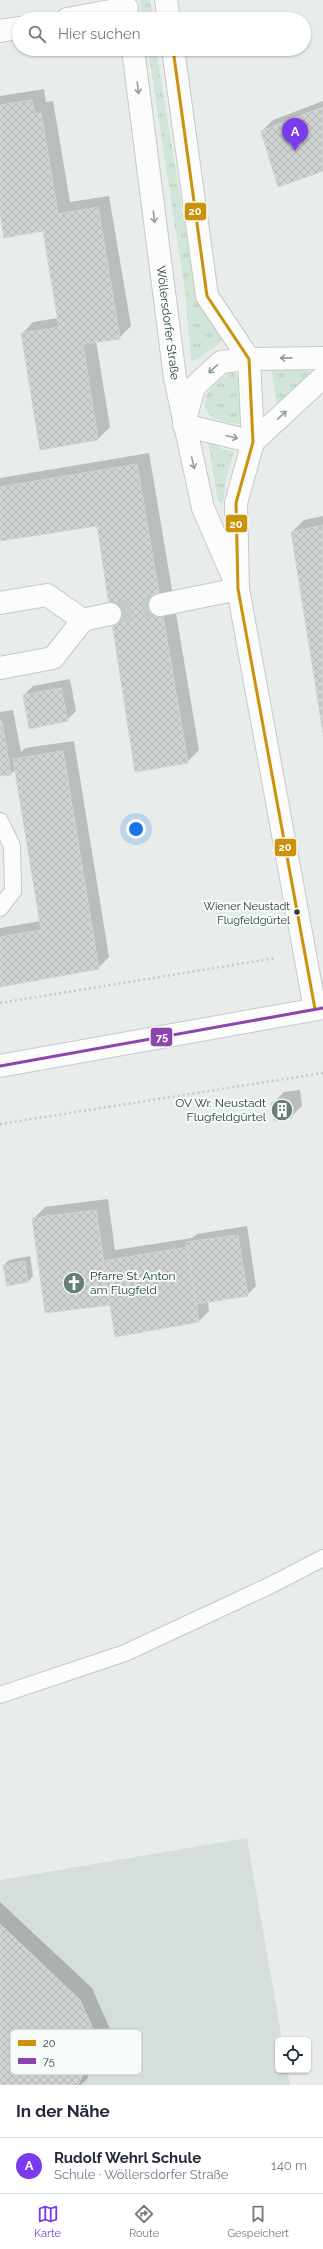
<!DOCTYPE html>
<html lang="de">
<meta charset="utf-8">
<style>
:root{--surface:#fff;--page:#f6f6f7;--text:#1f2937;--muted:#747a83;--line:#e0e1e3;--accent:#7c3aed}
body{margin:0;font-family:Raleway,sans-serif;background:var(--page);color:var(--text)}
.controls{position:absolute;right:12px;bottom:12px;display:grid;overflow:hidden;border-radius:6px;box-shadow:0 1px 3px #0004}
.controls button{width:36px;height:36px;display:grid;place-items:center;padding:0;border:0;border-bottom:1px solid var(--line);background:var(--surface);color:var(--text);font:20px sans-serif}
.you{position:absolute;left:136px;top:829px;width:14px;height:14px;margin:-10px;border:3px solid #fff;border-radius:50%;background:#1a73e8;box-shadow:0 0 0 6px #1a73e833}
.badge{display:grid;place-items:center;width:26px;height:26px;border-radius:50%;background:var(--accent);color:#fff;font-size:13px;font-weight:700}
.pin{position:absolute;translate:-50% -33px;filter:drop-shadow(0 1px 2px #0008)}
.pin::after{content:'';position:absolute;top:21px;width:14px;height:12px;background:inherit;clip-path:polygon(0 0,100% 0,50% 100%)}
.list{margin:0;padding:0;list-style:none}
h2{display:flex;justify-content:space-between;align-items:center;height:52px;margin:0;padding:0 16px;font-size:17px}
h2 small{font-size:13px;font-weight:400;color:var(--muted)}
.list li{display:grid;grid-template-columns:26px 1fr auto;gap:12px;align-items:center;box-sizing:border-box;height:56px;padding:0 16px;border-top:1px solid var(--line)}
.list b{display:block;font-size:15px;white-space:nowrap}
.list p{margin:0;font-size:13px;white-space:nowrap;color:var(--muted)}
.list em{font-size:13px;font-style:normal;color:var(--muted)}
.icon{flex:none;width:22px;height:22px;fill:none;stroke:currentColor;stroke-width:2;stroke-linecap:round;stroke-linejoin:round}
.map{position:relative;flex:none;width:323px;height:2085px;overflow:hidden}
.search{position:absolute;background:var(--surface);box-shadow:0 1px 3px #0004;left:12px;right:12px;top:12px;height:44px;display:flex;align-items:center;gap:10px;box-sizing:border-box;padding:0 14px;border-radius:22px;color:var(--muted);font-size:15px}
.sheet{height:108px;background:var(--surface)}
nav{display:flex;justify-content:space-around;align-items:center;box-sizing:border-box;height:56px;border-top:1px solid var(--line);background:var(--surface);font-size:11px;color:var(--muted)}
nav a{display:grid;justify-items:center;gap:2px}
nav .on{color:var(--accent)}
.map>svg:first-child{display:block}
.built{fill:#d6dedb}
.grass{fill:url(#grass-tufts)}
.shadow{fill:#0003}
.building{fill:url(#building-cross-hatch);stroke:#d1d6d4}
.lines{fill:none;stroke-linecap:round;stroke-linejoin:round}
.minor-tunnel{stroke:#c1cbc8;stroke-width:22;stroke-dasharray:22 11;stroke-linecap:butt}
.service-casing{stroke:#c5cac8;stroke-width:18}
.minor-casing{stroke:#c5cac8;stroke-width:24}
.tertiary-casing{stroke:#c5cac8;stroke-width:24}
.path{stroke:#c3ccca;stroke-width:2.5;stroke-dasharray:2 3;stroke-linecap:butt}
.service{stroke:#fcfcfc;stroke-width:16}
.minor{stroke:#fcfcfc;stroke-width:22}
.tertiary{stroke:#fcfcfc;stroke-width:22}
.bus-1-casing{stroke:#f7fbf9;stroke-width:6}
.bus-2-casing{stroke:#f7fbf9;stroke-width:6}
.bus-1{stroke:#cd920c;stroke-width:3}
.bus-2{stroke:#8e44ad;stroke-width:3}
.oneway{stroke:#909f9b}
.bus-dot{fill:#24423a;stroke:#f7fbf9;stroke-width:1.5}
.labels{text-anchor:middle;stroke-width:4;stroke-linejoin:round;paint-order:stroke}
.bus-label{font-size:11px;fill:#24423a;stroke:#f7fbf9;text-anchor:end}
.street-label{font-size:12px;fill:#24423a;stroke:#f7fbf9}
.poi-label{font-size:12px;fill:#24423a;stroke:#f7fbf9;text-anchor:end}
.key{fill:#f7fbf9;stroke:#b8c4c0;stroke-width:1}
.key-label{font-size:11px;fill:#24423a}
.line-badge{stroke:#f7fbf9;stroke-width:1.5}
.badge-label{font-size:11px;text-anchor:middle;font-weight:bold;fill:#fff}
</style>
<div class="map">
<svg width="323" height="2085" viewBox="0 0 323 2085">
<defs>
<pattern id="grass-tufts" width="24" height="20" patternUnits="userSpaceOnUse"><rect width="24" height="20" fill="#d1e6d8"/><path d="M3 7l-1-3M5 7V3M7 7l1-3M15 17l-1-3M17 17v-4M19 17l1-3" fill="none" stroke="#b3c6ba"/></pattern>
<pattern id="building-cross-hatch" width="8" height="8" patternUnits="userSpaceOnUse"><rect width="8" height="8" fill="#cfd4d2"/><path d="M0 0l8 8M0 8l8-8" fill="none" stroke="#b2b7b5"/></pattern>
</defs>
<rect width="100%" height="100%" fill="#e8edeb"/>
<polygon class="built" points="247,1838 282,2040 278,2040 278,2070 287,2070 290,2085 0,2085 0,1880"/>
<g class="grass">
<polygon points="140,0 150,0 153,16 143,18"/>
<polygon points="148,49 156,49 195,287 222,340 220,343 198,359 191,361 186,298"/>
<polygon points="274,369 306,370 312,373 277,410 272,372"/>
<path d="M234,371L242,388V421L239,424C192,421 196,390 234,371Z"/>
<polygon points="208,441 222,449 234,451 226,480 223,504 218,501"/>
</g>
<g class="shadow">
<polygon points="44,89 46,102 53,101 70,202 109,196 131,326 119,338 96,341 110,427 98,439 41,449 22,334 33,322 58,318 44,230 0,207 0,96"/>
<polygon points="323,101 323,170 262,131 273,120"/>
<polygon points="149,453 199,750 187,762 98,525 0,540 0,478"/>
<polygon points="323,516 323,725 292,532 304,520"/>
<polygon points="70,679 76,711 67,720 24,695 33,686"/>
<polygon points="13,710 21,752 25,748 74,741 109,957 98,968 0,986 0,928 41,921 16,769 11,774 0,775 0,712"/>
<polygon points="300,1090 302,1106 291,1117 273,1103 284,1092"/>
<polygon points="108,1199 115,1250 192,1238 197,1234 247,1226 256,1286 247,1295 208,1302 209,1311 198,1322 111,1302 33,1219 45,1207"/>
<polygon points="30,1256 33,1276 28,1282 4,1265 9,1260"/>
<polygon points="0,1902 92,1988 110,2029 87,2079 81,2085 0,2085"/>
</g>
<g class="building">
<polygon points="32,100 35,114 41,113 58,214 98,207 120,339 83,344 98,440 40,450 21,333 59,327 43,231 4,238 0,213 0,105"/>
<polygon points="323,107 323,171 278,187 261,131"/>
<polygon points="137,464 188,763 135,772 97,526 0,541 0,487"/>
<polygon points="323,525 323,733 291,532"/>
<polygon points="61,688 68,721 29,729 23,695"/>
<polygon points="0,721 2,721 11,775 0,776"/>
<polygon points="63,751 99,969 0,987 0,937 41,930 13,759"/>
<polygon points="290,1100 292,1118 274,1121 271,1102"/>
<polygon points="96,1210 110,1305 45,1313 32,1218"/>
<polygon points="238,1235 248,1296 196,1304 186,1242"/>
<polygon points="187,1247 199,1322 115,1337 103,1261"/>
<polygon points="25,1261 28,1282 7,1286 3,1265"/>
<polygon points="0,1924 80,2000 99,2042 78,2085 0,2085"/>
</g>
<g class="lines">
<polyline class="minor-tunnel" points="110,614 160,605"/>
<g class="service-casing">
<g id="service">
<polyline points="0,821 12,846 13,891 0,908"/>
<polyline points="0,1695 125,1653 271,1585 323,1558"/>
</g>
</g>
<g class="minor-casing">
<g id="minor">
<polyline points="166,0 169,19"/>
<polyline points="67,19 127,8"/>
<polyline points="0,31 19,28"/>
<path id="s1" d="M133,49L175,378L203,508L234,579"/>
<polyline points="173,49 207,296 249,359 253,442 236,503 238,589 315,1009"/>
<polyline points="185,420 194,387 221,362 249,359 323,358"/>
<polyline points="184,425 253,442"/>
<polyline points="253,442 323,377"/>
<polyline points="0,603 47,595 83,620"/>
<polyline points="160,605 238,589"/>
<polyline points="0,668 53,658 83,620 110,614"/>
</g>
</g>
<g class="tertiary-casing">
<polyline id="tertiary" points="0,1066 323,1008"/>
</g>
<g class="path">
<polyline points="0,1003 276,958"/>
<polyline points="0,1124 323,1073"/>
</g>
<use href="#service" class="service"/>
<use href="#minor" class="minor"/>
<use href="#tertiary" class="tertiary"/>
<g class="bus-1-casing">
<polyline id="bus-1" points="173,49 207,296 249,359 253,442 236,503 238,589 315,1009"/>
</g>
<g class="bus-2-casing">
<polyline id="bus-2" points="0,1066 323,1008"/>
</g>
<use href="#bus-1" class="bus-1"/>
<use href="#bus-2" class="bus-2"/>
</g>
<defs><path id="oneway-shaft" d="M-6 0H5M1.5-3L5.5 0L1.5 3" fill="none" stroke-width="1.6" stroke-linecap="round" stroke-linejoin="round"/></defs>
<g class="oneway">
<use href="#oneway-shaft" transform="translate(138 88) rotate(83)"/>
<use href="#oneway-shaft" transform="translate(154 217) rotate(83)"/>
<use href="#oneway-shaft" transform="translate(286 358) rotate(179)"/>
<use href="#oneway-shaft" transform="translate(213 369) rotate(137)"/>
<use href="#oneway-shaft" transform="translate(282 415) rotate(-43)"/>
<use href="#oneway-shaft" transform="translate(232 437) rotate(14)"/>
<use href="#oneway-shaft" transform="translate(193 463) rotate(77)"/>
</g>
<defs>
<g id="building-disc" transform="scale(1.15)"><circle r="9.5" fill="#697e78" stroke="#f7fbf9"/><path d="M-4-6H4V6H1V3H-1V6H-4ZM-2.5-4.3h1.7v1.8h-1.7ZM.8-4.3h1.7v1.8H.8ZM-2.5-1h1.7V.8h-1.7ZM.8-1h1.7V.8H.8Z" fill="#fff"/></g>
<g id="church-disc" transform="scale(1.15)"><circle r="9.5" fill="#697e78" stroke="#f7fbf9"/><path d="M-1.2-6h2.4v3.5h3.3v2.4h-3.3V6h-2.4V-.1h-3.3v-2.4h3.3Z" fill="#fff"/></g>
</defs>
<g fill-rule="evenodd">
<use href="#building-disc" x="282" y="1110"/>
<use href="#church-disc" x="74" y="1283"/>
</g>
<circle class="bus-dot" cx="297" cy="912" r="3.5"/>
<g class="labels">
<g class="bus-label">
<text x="290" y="910">Wiener Neustadt<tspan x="290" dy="14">Flugfeldgürtel</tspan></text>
</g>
<g class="street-label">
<text dy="4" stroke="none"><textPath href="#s1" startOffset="276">Wöllersdorfer Straße</textPath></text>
</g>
<g class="poi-label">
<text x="266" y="1107">OV Wr. Neustadt<tspan x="266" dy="14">Flugfeldgürtel</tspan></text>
<text x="90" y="1280" text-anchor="start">Pfarre St. Anton<tspan x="90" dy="14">am Flugfeld</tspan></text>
</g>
</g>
<rect x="10" y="2029" width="132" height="46" rx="6" class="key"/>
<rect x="18" y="2040" width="18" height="6" fill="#cd920c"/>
<rect x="18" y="2058" width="18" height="6" fill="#8e44ad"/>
<g class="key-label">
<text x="43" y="2047">20</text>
<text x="43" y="2065">75</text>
</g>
<g class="line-badge">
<rect x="184" y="202" width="23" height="19" rx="4" fill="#cd920c"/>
<rect x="225" y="514" width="23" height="19" rx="4" fill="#cd920c"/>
<rect x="274" y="838" width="23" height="19" rx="4" fill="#cd920c"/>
<rect x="150" y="1027" width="23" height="20" rx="4" fill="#8e44ad"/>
</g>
<g class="badge-label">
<text x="195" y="215">20</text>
<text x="236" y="528">20</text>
<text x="285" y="851">20</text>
<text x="162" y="1041">75</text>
</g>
</svg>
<div class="controls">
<button><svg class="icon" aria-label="locate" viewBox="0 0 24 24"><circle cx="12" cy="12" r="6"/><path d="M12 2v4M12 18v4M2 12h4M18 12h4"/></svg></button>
</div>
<div class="you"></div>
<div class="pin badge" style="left:295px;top:151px">A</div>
<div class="search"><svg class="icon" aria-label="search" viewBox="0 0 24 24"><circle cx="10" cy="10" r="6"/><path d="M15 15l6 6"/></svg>Hier suchen</div>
</div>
<section class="sheet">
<h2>In der Nähe<small></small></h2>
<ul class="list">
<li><span class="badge">A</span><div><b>Rudolf Wehrl Schule</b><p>Schule · Wöllersdorfer Straße</p></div><em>140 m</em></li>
</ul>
</section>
<nav>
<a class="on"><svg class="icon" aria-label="map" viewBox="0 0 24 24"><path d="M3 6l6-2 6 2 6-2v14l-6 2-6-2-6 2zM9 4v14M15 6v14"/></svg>Karte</a>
<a><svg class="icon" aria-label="directions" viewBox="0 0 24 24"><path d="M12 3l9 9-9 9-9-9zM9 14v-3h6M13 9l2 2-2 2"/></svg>Route</a>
<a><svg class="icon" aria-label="saved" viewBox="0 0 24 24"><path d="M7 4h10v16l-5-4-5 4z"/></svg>Gespeichert</a>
</nav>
